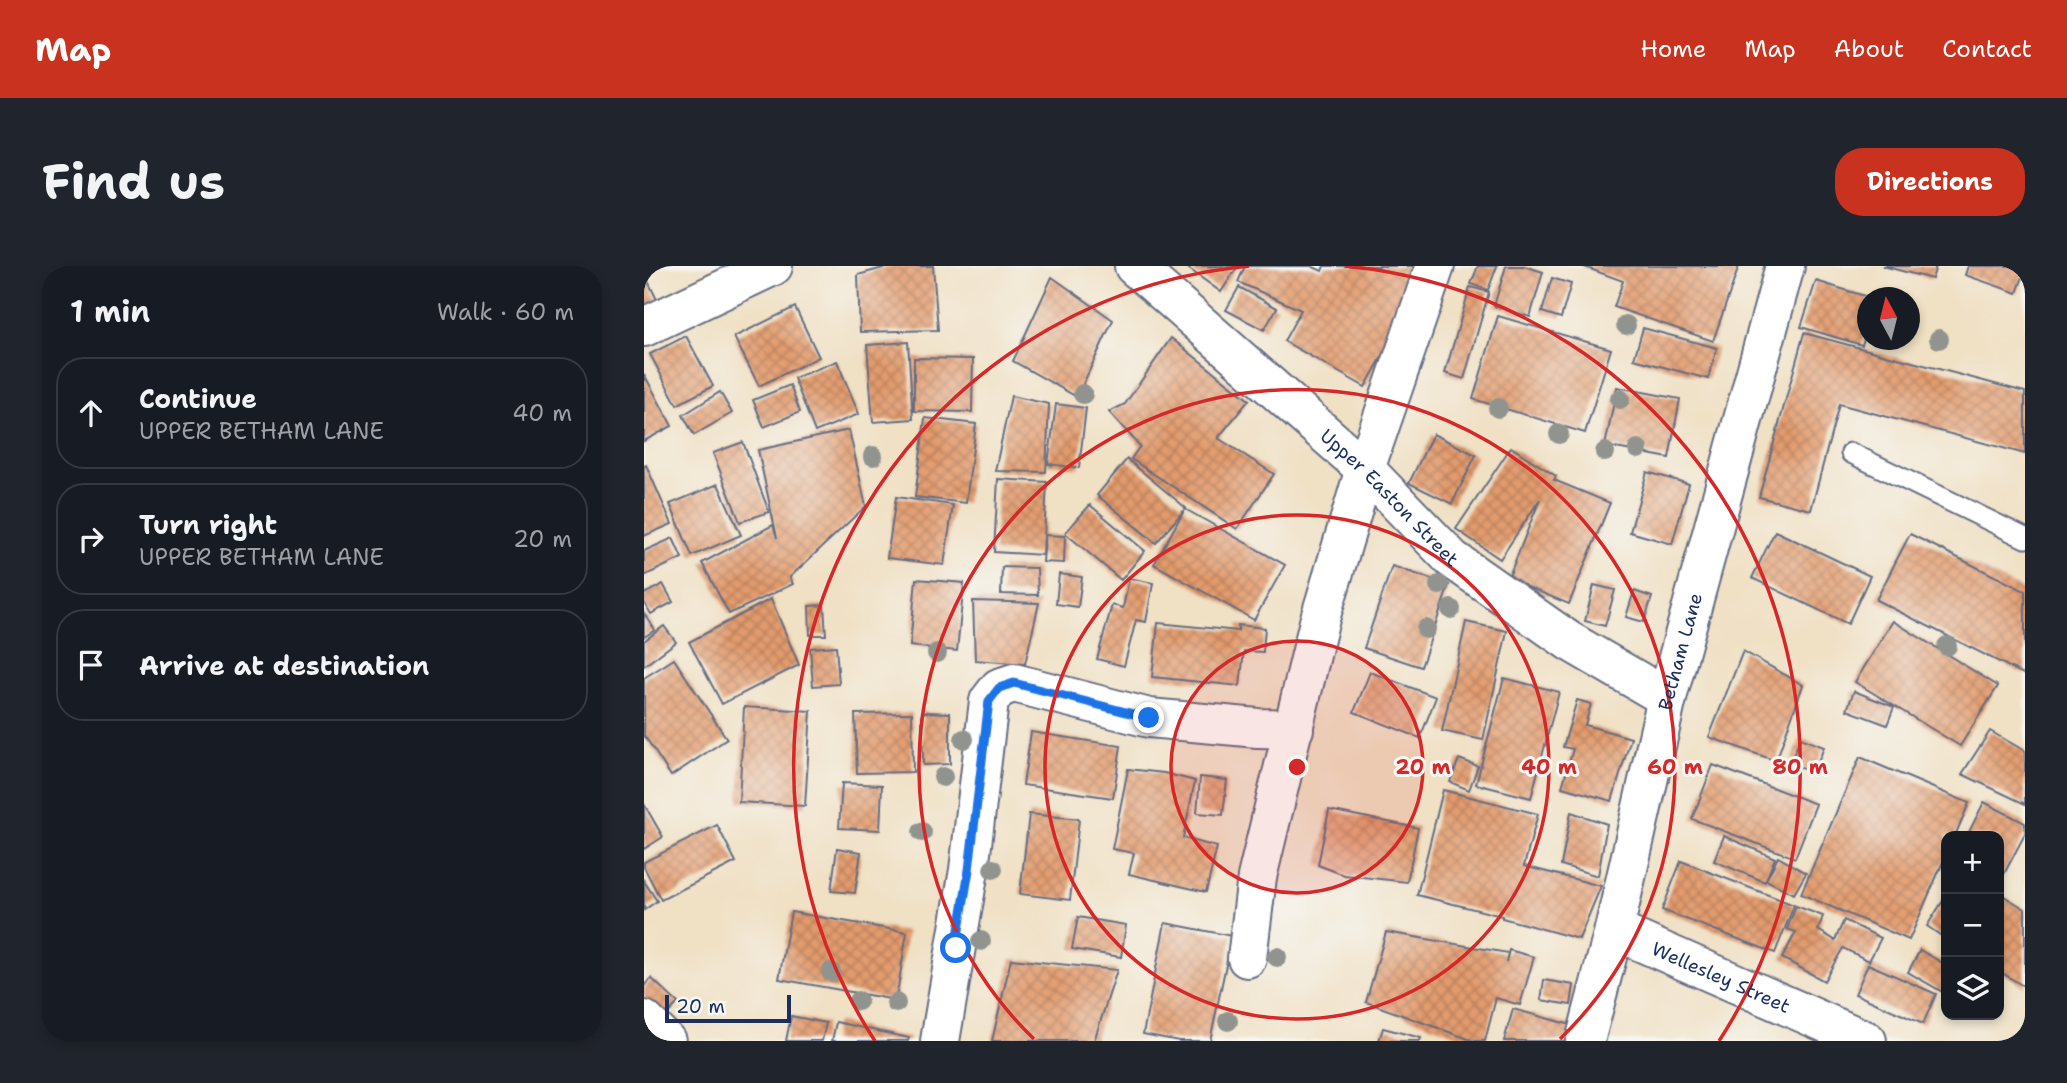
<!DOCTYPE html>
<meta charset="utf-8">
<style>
:root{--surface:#171b24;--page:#20242c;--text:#f1f3f6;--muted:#9ea1a6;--line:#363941;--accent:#c8321e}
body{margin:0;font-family:"Shantell Sans",sans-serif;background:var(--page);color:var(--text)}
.controls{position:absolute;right:21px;bottom:21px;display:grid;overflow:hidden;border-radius:14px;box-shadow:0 4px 10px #0003}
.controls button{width:63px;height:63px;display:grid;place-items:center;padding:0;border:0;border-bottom:2px solid var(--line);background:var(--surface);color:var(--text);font:35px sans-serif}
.compass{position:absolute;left:1213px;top:21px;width:63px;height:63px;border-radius:50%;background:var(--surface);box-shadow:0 4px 10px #0003;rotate:353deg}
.scale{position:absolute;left:21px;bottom:18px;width:126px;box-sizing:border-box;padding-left:7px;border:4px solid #1b2f5e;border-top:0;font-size:19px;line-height:24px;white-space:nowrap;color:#1b2f5e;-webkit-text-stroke:5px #f6f6f2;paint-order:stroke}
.stop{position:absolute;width:21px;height:21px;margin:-16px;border:5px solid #1a73e8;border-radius:50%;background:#fff}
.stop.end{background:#1a73e8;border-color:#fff;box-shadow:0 2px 7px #0008}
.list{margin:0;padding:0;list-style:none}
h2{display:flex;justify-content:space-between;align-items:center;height:91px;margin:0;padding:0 28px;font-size:30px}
h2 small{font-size:23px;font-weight:400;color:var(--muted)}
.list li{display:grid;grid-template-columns:46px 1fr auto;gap:21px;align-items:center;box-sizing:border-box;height:112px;margin:0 14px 14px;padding:0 14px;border:2px solid var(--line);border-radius:28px}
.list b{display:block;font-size:26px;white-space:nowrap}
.list p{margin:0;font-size:23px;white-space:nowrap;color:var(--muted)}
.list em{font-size:23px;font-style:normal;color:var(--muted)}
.icon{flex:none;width:38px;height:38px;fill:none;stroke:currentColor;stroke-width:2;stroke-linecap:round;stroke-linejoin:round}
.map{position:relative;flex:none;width:1381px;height:775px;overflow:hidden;border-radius:28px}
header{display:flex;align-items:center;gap:42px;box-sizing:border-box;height:98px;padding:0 35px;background:var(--accent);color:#fff}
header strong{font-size:33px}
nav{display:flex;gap:38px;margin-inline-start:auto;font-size:24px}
.intro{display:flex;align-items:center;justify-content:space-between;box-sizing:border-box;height:168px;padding:0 42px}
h1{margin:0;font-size:49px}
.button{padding:18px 32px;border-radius:28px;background:var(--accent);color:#fff;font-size:24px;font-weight:700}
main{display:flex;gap:42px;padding:0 42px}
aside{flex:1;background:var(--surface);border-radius:28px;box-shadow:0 4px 10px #0003}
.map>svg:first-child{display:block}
.building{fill:url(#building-cross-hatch)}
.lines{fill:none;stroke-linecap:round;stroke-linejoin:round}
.lane-casing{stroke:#666d82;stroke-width:23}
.street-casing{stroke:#666d82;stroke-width:42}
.lane{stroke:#fff;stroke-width:19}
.street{stroke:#fff;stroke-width:38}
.tree{fill:#91948e}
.route{stroke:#1a73e8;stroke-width:9}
.ring{fill:none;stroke:#d62828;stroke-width:3.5}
.labels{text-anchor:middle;stroke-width:6;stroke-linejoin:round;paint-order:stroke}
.street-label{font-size:19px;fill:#1b2f5e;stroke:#f6f6f2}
.centre{fill:#d62828;stroke:#f6f6f2;stroke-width:3.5}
.ring-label{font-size:21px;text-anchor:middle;font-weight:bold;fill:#d62828;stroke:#f6f6f2;stroke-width:6;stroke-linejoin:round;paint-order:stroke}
</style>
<header>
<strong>Map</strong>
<nav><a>Home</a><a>Map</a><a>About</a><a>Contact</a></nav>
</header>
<div class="intro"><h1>Find us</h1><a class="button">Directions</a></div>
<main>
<aside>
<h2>1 min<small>Walk · 60 m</small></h2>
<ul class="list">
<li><svg class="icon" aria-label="ahead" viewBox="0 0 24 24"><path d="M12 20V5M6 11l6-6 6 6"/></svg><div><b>Continue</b><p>UPPER BETHAM LANE</p></div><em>40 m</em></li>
<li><svg class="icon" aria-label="right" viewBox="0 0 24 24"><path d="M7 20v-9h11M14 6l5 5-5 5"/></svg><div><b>Turn right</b><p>UPPER BETHAM LANE</p></div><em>20 m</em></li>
<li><svg class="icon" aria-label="arrive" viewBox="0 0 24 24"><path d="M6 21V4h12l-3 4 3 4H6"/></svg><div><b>Arrive at destination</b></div></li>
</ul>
</aside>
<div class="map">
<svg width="1381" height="775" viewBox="0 0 1381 775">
<defs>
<pattern id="building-cross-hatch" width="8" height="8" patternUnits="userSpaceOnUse" patternTransform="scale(1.75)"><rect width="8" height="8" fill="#e39b6d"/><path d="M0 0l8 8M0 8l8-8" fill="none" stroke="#b77f5d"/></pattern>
</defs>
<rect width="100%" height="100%" fill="#f6f6f2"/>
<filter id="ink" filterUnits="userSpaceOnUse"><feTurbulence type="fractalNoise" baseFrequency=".0143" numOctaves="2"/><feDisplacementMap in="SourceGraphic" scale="14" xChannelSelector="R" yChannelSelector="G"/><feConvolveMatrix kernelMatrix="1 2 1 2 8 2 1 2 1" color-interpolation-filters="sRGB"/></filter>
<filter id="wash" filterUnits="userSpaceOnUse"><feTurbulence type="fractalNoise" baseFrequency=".00686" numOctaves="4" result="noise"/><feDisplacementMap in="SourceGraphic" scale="28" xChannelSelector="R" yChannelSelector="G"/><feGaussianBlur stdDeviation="1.57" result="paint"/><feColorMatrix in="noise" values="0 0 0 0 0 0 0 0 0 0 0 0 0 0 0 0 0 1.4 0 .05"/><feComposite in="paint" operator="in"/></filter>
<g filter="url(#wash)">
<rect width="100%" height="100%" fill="#f0e0c4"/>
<g id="blocks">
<g class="building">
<polygon points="246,0 289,0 294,64 216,66 214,9"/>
<polygon points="541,0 594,0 577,26"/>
<polygon points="601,0 667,0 678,5 680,0 772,0 750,70 721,121 640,75 657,44 594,16"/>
<polygon points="834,0 853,0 844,24 827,18"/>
<polygon points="862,0 880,0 899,6 886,51 850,40"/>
<polygon points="938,0 1095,0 1069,75 970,41 979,15"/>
<polygon points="1239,0 1292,0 1288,13"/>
<polygon points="1324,0 1366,0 1381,5 1373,27 1321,9"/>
<polygon points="0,7 17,42 0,51"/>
<polygon points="408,11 469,54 433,131 369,95"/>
<polygon points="908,12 927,18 917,52 898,46"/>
<polygon points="1172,15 1224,31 1224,61 1218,79 1157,61"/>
<polygon points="595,21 633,42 620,64 582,44"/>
<polygon points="826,21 845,26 820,113 801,107"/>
<polygon points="151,41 175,91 115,120 90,71"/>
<polygon points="854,50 967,83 941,167 829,133"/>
<polygon points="999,62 1073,82 1064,113 990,93"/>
<polygon points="1160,67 1381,126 1381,188 1195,138 1167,244 1115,231"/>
<polygon points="42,70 69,120 33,139 6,88"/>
<polygon points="527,72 605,134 574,172 630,208 593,263 487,193 496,180 465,146 481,138"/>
<polygon points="264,76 269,153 229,156 223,79"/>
<polygon points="270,92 329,93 328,146 270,145"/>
<polygon points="193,95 215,148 171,166 150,112"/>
<polygon points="0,108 28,160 0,175"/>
<polygon points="146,119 156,146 120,161 109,134"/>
<polygon points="973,121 1036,133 1025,192 961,180"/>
<polygon points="76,126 88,147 50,169 39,149"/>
<polygon points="367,130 405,138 402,206 351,205"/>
<polygon points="412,138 442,142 435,202 404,198"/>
<polygon points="281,152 332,158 322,237 271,231"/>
<polygon points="205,164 222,240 146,311 149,318 85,348 58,297 129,259 133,272 114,184"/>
<polygon points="789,168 832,189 808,238 765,217"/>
<polygon points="99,176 125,246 96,256 69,187"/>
<polygon points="867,181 912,210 910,214 966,237 925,338 864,313 896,233 856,293 812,263"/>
<polygon points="483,193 542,242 512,277 453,229"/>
<polygon points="2,199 28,258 0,270 0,200"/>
<polygon points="1003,206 1045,218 1028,278 986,266"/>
<polygon points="354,213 403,216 399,289 350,286"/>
<polygon points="74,218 97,269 48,290 26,238"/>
<polygon points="252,231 309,239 300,299 243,292"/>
<polygon points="446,239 501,285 477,314 421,267"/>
<polygon points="541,243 641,299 610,354 510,298"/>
<polygon points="1131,265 1226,310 1204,358 1108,312"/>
<polygon points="1266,268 1381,325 1381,409 1232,334"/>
<polygon points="401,269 421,270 420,297 399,296"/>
<polygon points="29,272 38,292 0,310 0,285"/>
<polygon points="748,300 805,319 777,401 720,382"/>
<polygon points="358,301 393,302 394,329 357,328"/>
<polygon points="415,308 438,311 434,341 412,338"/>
<polygon points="485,312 509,317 502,356 492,354 480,400 453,393 468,339 479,342"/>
<polygon points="272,313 320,317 313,385 266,380"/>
<polygon points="19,318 29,336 7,348 0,336 0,328"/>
<polygon points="950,319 971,324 961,360 941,355"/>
<polygon points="990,325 1008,331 1000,356 982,351"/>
<polygon points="127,333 155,399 78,438 45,376"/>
<polygon points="329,335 395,337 381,398 331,394"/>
<polygon points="180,339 182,369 166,369 165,340"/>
<polygon points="0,347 11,364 0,371"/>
<polygon points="1249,355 1354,420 1316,480 1211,416"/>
<polygon points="822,356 863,365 839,474 798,465"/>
<polygon points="514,357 594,365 594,359 621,362 619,386 600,385 596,420 508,411"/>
<polygon points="20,360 32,376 0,400 0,375"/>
<polygon points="192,380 195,418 169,420 166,382"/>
<polygon points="1099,385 1159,419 1132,495 1065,471"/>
<polygon points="30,393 83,473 27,510 0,469 0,412"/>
<polygon points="726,406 792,431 776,472 710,446"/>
<polygon points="860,412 915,426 887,532 832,518"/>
<polygon points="1210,425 1250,441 1243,459 1203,444"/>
<polygon points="933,434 947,438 941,459 987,472 968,535 918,521 929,483 919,481"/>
<polygon points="100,441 167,445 161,540 95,536"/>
<polygon points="278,446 306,447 306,498 279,499"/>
<polygon points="268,447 269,506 213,507 211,448"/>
<polygon points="1346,465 1381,485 1381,538 1318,508"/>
<polygon points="387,466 477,480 469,532 379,519"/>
<polygon points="1156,472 1180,481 1170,507 1146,498"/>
<polygon points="1216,491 1325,537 1311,570 1302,570 1302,589 1265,674 1157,628"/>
<polygon points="815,493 834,500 825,524 806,516"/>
<polygon points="1069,499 1172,538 1151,592 1048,553"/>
<polygon points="484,503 520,507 551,515 539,572 573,581 562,626 485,608 490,587 468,583"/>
<polygon points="556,511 583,514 579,549 553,547"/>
<polygon points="198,517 238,519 236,564 195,562"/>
<polygon points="799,524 894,548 880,600 957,620 935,673 858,652 858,650 773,629"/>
<polygon points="1340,536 1381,557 1381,568 1359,610 1355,608 1355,570 1323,570"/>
<polygon points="0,538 19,571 0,583"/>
<polygon points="685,544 774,562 763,616 700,609 674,599"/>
<polygon points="927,546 963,558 954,610 917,599"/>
<polygon points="385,548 435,553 426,634 376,628"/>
<polygon points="73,559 92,596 17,634 0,601 0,596"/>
<polygon points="1080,570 1131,592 1121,616 1070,595"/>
<polygon points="193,582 217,586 211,627 187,625"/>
<polygon points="1134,591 1162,607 1150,628 1122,614"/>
<polygon points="1037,595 1150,639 1131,687 1018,644"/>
<polygon points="0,615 13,635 0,644"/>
<polygon points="1355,627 1381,643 1381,721 1355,705"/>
<polygon points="1302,630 1302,673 1283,660"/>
<polygon points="1152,640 1179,650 1174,664 1191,674 1200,654 1237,672 1225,695 1199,682 1180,715 1138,692 1152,666 1143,663"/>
<polygon points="147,646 263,666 252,734 135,713"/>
<polygon points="434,651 482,659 477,691 428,683"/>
<polygon points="521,657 588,670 566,775 535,775 499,768"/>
<polygon points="742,666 864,687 862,696 865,684 890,691 876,739 852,732 841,775 830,775 722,736"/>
<polygon points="1276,684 1302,699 1302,728 1264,706"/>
<polygon points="367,693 473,704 450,775 348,775"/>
<polygon points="1224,698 1292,728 1279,758 1211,728"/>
<polygon points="7,712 34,737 17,755 0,739 0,720"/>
<polygon points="900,714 930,719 927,739 897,734"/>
<polygon points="869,743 927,759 922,775 860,775"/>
<polygon points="147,750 182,757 178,775 142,775"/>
<polygon points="192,756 265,772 264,775 188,775"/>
<polygon points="739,762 777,772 776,775 735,775"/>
</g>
</g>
</g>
<g filter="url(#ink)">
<use href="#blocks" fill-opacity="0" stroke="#666d82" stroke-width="2"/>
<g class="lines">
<g class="lane-casing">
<polyline id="lane" points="1207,187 1381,272"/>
</g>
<g class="street-casing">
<g id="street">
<path id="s1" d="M490,0L721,203L808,293L925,375L1023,432"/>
<polyline points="0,61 129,0"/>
<path id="s2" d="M970,664L1223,775"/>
<polyline points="603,692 613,611 675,356 721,203 791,0"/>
<polyline points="0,754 22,775"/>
<polyline points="296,775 325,604 345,435 355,422 370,417 505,452 614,462 650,463"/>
<path id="s3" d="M941,775L970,664L1023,432L1141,0"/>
</g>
</g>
<use href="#lane" class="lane"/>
<use href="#street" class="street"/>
</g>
<g class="tree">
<circle cx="982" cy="59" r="10"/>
<circle cx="1295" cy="73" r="10"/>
<circle cx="439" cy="128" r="10"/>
<circle cx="976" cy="133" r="10"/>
<circle cx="854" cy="142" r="10"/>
<circle cx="915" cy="168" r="10"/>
<circle cx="994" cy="183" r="10"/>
<circle cx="961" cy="186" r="10"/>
<circle cx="229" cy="190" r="10"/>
<circle cx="795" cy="319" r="10"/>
<circle cx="807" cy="343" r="10"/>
<circle cx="782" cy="363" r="10"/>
<circle cx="1303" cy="380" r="10"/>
<circle cx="293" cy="387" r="10"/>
<circle cx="320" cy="473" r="10"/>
<circle cx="299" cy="511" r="10"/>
<circle cx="278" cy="566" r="10"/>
<circle cx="349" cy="603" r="10"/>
<circle cx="337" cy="675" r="10"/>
<circle cx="633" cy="691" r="10"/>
<circle cx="187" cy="706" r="10"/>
<circle cx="214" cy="735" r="10"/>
<circle cx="252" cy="737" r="10"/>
<circle cx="584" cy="755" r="10"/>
</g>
</g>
<g class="lines" filter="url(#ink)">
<polyline class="route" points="312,682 325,604 345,435 355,422 370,417 505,452"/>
</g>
<circle cx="653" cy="501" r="126" fill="#d62828" fill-opacity=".12"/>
<g class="ring">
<circle cx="653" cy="501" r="126"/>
<circle cx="653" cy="501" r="252"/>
<path d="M390 773A378 378 0 1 1 916 773"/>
<path d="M231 775A503 503 0 0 1 605 0M701 0A503 503 0 0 1 1075 775"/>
</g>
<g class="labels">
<g class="street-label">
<text dy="7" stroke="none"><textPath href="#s1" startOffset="345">Upper Easton Street</textPath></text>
<text dy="7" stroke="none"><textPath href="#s3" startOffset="401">Betham Lane</textPath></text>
<text dy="7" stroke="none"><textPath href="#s2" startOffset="117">Wellesley Street</textPath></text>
</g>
</g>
<circle cx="653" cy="501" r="10" class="centre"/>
<g class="ring-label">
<text x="779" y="508">20 m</text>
<text x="905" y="508">40 m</text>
<text x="1031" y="508">60 m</text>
<text x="1156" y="508">80 m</text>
</g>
</svg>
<div class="controls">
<button>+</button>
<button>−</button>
<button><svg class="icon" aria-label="layers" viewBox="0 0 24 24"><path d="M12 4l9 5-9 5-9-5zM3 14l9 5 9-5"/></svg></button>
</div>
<svg class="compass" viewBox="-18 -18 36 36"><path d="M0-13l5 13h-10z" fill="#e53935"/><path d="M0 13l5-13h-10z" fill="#9ea1a6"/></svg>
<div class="scale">20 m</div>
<div class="stop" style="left:312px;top:682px"></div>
<div class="stop end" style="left:505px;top:452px"></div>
</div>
</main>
